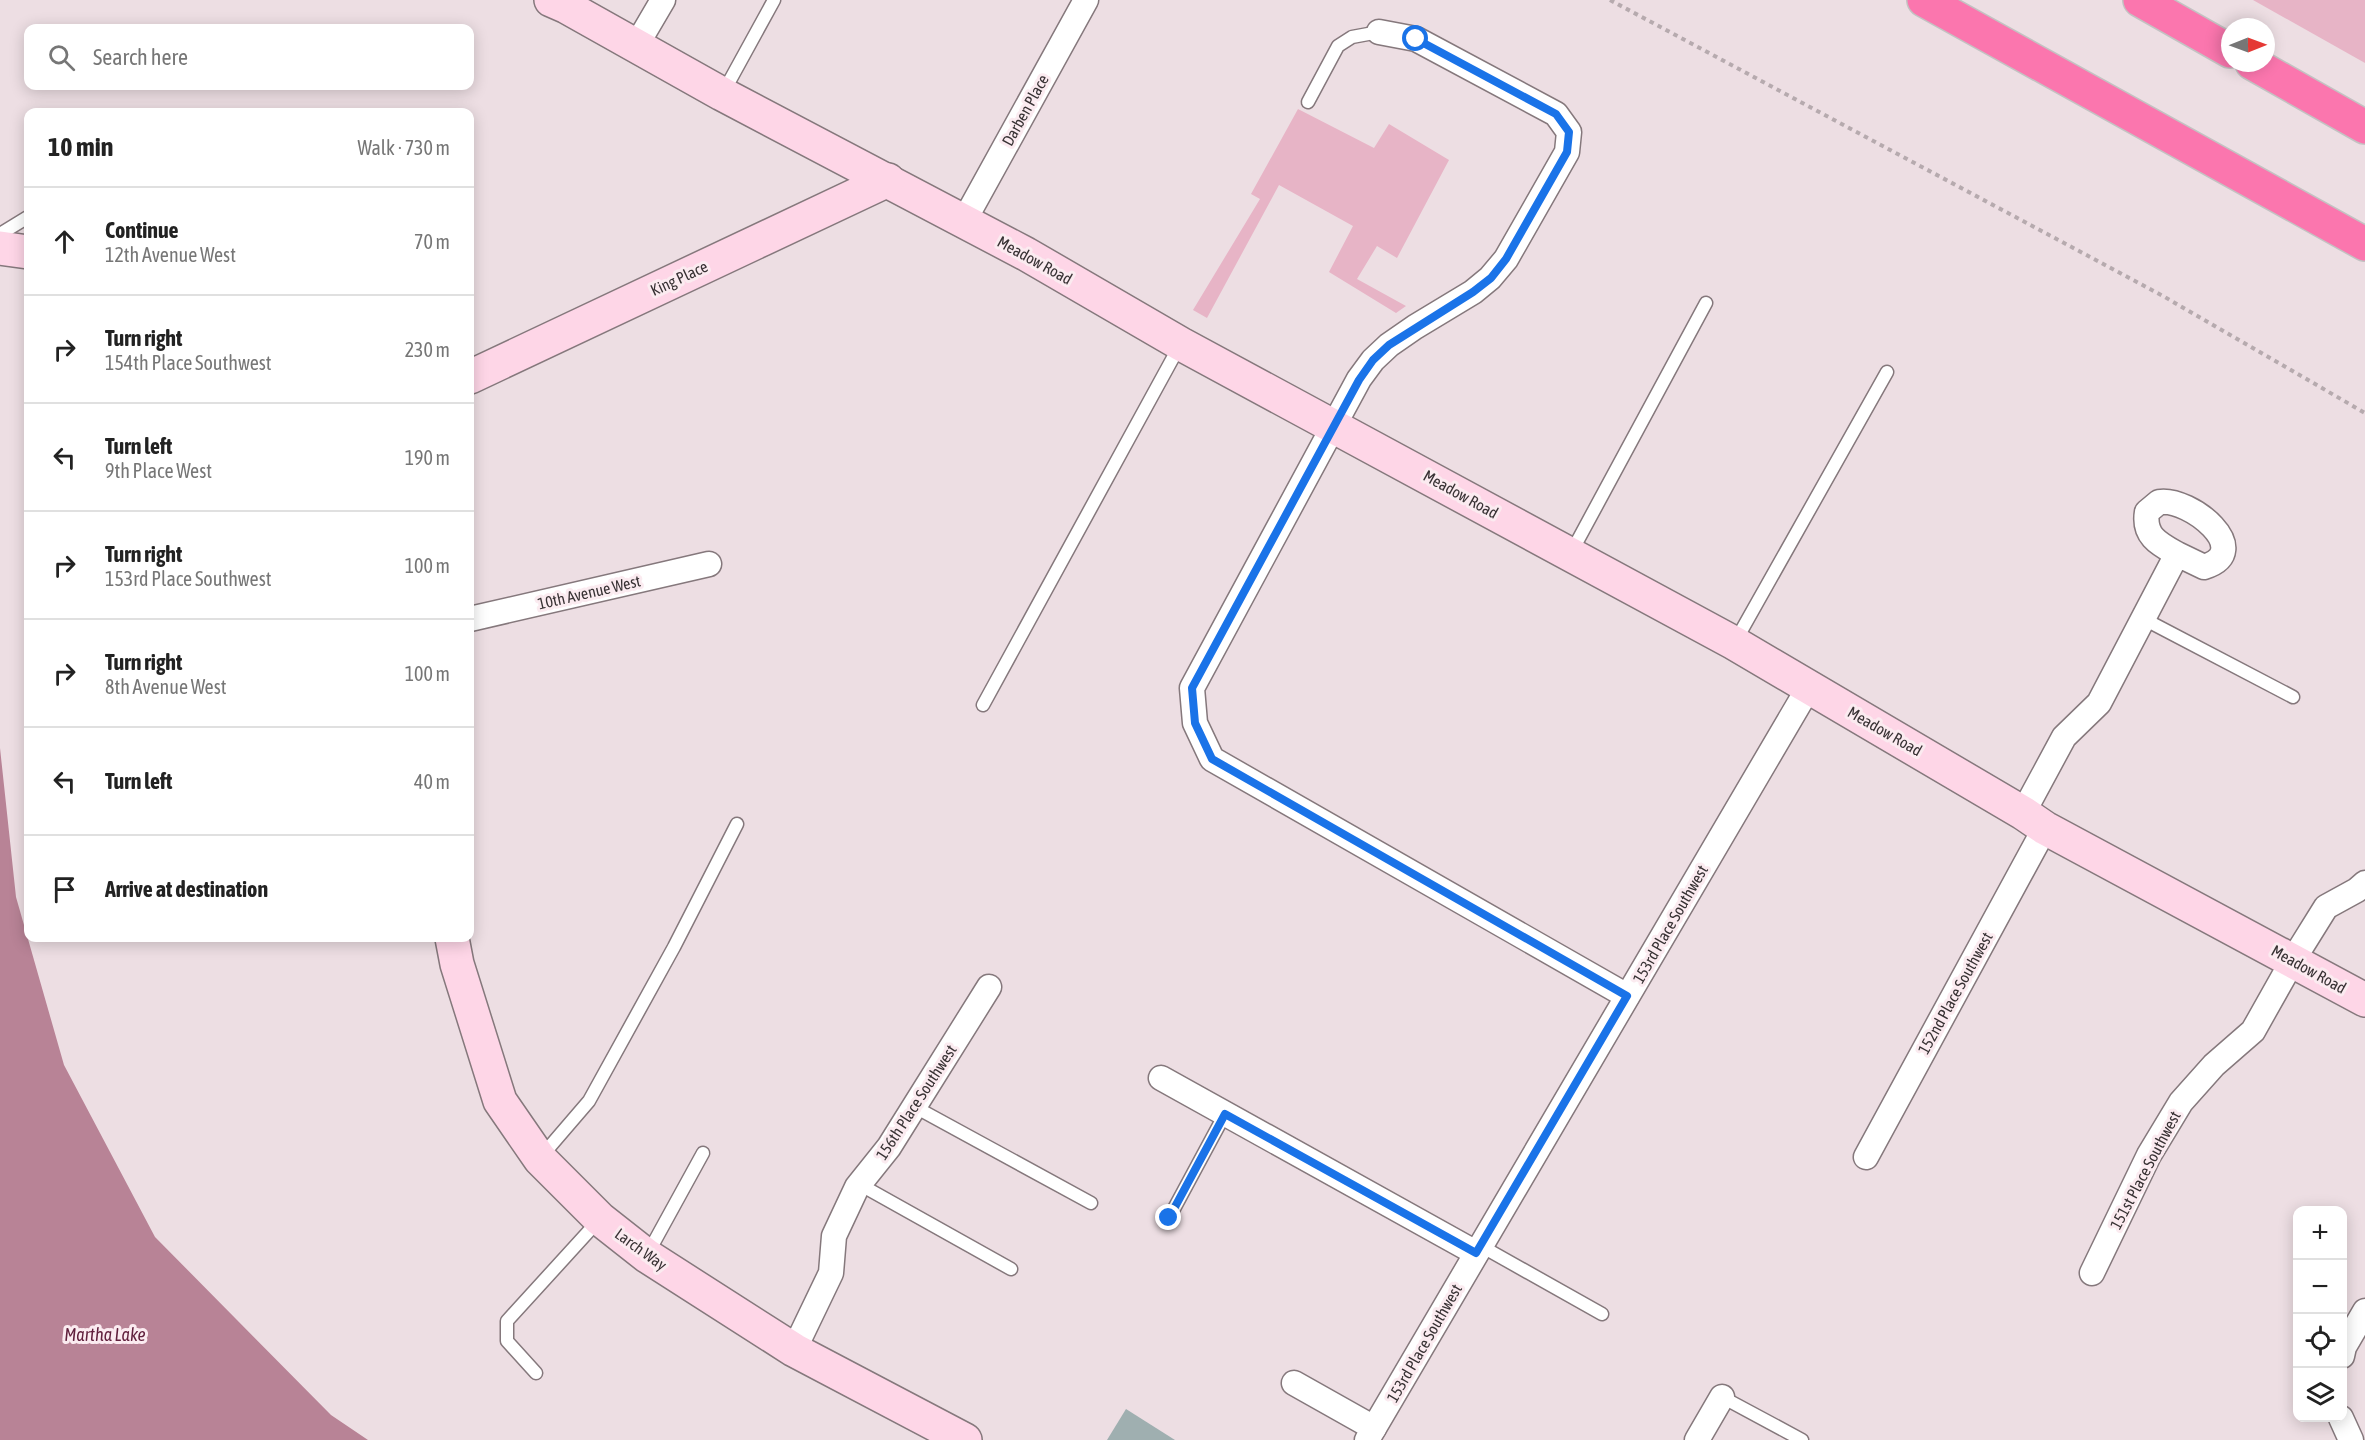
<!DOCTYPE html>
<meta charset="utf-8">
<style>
:root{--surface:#fff;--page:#f6f6f6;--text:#222;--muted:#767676;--line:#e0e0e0}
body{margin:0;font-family:"Asap Condensed",sans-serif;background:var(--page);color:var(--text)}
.controls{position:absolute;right:18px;bottom:18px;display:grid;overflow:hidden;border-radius:12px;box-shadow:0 3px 15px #0003}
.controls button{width:54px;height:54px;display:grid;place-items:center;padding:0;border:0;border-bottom:2px solid var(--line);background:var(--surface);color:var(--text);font:30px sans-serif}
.compass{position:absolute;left:2221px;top:18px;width:54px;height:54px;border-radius:50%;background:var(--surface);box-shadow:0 3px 15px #0003;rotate:89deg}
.stop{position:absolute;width:18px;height:18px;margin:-14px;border:4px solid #1a73e8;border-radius:50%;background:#fff}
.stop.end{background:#1a73e8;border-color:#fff;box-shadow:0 2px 6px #0008}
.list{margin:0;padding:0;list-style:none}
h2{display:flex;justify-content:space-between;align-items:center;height:78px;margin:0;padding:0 24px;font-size:26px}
h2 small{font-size:20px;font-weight:400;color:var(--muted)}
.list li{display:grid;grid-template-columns:39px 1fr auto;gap:18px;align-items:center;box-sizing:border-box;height:108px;padding:0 24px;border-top:2px solid var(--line)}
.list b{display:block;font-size:22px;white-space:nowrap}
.list p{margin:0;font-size:20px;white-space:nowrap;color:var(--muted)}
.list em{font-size:20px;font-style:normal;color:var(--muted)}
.icon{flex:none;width:33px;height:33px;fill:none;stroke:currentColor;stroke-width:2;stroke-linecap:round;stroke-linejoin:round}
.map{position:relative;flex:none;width:2365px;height:1440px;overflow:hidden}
.search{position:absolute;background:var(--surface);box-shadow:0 3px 15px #0003;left:24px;top:24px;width:450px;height:66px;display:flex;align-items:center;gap:15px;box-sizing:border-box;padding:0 21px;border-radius:12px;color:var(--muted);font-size:22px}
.panel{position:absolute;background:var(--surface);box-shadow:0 3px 15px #0003;left:24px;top:108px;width:450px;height:834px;border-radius:12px}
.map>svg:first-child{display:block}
.green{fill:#e7b4c6}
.water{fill:#b88396}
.building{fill:#9fafb0}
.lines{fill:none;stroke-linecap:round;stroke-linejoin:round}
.lane-casing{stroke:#85787c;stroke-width:15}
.street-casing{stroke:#85787c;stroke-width:27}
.secondary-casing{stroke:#85787c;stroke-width:36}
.highway-casing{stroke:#c3c2c2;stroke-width:36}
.path{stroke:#b6aaae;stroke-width:4;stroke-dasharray:4.5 4.5;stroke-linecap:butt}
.lane{stroke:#fff;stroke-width:12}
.street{stroke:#fff;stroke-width:24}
.secondary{stroke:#fed6e7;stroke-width:33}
.highway{stroke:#fb76ae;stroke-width:33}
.route{stroke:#1a73e8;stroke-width:8}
.labels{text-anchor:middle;stroke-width:6;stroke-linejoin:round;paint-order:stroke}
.street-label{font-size:16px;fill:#383234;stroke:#fbebf0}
.water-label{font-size:18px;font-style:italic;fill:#61203d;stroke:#fbebf0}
</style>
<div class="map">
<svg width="2365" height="1440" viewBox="0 0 2365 1440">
<rect width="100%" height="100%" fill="#eddee3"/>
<g class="green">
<polygon points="2253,0 2365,0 2365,63"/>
<polygon points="1298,109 1374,148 1389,124 1449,160 1397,258 1377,246 1357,279 1406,306 1396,313 1329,272 1353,226 1279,185 1207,318 1193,310 1260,199 1251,194"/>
</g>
<polygon class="water" points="0,748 16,897 64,1065 155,1237 331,1415 368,1440 0,1440"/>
<polygon class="building" points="1126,1409 1175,1440 1107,1440"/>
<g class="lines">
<g class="lane-casing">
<g id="lane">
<polyline points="723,93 774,0"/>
<polyline points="1308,102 1338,46 1352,37 1379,32"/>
<polyline points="0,234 28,217"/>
<polyline points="1571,553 1706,303"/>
<polyline points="2142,618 2293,697"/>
<polyline points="1735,642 1887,372"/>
<polyline points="983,705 1180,345"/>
<polyline points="915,1107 1091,1203"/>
<polyline points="540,1158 589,1101 674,947 737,824"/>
<polyline points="859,1184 1011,1269"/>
<polyline points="1169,1218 1225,1114"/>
<polyline points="1481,1246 1602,1314"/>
<polyline points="647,1255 703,1153"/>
<polyline points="536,1373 507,1341 507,1321 599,1220"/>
<polyline points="1722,1397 1802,1440"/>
</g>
</g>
<g class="street-casing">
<g id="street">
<polyline points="1379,32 1416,39 1556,114 1569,132 1567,152 1506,259 1490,278 1473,292 1415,327 1389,345 1373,360 1359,379 1192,688 1195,723 1212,759 1627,996"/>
<polyline points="636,46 663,0"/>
<polyline points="964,221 1086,0"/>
<polyline points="470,619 709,564"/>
<path d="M2023,813L2064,737L2099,703L2177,554L2204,567C2256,551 2190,497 2159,502L2147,512C2143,536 2159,544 2177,554"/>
<polyline points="1161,1078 1476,1253"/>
<polyline points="1866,1157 2045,828"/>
<polyline points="2092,1273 2149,1155 2181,1102 2214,1065 2253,1031 2293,960 2326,907 2357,890 2365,883"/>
<polyline points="794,1350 831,1273 834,1236 857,1187 889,1147 989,987"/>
<polyline points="2342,1356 2344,1347 2365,1311"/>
<polyline points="1294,1383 1374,1428"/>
<polyline points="2341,1418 2351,1440"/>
<polyline points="1367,1440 1809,687"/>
<polyline points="1697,1440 1722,1397"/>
</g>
</g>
<g class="secondary-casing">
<g id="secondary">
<polyline points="551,0 567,7 722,94 1026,254 1181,344 1734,643 2023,813 2045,828 2365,1000"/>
<polyline points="0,248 28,252"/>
<polyline points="470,377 888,180"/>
<polyline points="452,938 457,964 500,1101 540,1159 600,1219 647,1256 794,1350 965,1440"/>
</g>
</g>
<g class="highway-casing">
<g id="highway">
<polyline points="1924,0 2365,244"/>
<polyline points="2140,0 2230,51"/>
<polyline points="2252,63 2365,127"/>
</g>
</g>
<polyline class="path" points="1610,0 2163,296 2365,413"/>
<use href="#lane" class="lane"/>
<use href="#street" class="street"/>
<use href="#secondary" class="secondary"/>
<use href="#highway" class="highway"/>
</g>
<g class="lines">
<polyline class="route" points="1169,1218 1225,1114 1476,1253 1627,996 1212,759 1195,723 1192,688 1359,380 1373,360 1389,345 1473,292 1491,278 1506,259 1567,152 1569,132 1556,114 1416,39"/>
</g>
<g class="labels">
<g class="street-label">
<text transform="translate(1025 110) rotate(-61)" y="6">Darben Place</text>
<text transform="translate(1035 260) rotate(29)" y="6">Meadow Road</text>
<text transform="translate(679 278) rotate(-25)" y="6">King Place</text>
<text transform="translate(1461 494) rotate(29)" y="6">Meadow Road</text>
<text transform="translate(589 592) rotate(-13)" y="6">10th Avenue West</text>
<text transform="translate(1885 731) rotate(30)" y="6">Meadow Road</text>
<text transform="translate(1670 924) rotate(-60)" y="6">153rd Place Southwest</text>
<text transform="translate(2309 969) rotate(29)" y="6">Meadow Road</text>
<text transform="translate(1955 993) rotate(-61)" y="6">152nd Place Southwest</text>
<text transform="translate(916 1102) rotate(-57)" y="6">156th Place Southwest</text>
<text transform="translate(2145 1170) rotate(-62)" y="6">151st Place Southwest</text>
<text transform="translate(641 1249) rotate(36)" y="6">Larch Way</text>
<text transform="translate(1424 1343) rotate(-60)" y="6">153rd Place Southwest</text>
</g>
<g class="water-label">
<text x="105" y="1341">Martha Lake</text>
</g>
</g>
</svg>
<div class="controls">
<button>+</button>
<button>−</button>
<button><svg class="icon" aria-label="locate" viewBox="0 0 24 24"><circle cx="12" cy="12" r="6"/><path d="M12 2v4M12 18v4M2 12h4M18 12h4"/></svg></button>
<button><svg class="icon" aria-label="layers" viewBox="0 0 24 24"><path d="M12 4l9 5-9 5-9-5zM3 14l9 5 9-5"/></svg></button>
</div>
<svg class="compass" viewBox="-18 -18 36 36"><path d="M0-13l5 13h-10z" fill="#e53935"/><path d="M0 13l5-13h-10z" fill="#767676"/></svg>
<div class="stop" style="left:1416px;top:39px"></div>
<div class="stop end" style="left:1169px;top:1218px"></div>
<div class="search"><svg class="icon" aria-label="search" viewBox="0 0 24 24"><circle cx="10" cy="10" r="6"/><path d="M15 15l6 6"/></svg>Search here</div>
<section class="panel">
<h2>10 min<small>Walk · 730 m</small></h2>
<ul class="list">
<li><svg class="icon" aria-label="ahead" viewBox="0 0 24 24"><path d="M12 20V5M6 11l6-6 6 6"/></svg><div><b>Continue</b><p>12th Avenue West</p></div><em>70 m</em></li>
<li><svg class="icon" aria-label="right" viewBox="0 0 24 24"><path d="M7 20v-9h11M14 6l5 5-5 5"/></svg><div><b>Turn right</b><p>154th Place Southwest</p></div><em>230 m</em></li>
<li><svg class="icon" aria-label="left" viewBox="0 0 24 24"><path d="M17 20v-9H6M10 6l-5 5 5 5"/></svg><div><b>Turn left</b><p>9th Place West</p></div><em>190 m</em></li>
<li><svg class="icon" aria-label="right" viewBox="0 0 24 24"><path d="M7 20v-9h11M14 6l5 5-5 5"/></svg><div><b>Turn right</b><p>153rd Place Southwest</p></div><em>100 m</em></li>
<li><svg class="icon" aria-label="right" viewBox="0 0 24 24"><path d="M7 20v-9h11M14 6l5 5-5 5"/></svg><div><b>Turn right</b><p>8th Avenue West</p></div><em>100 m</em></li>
<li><svg class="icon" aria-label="left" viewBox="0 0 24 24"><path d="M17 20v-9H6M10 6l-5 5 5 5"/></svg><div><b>Turn left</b></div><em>40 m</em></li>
<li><svg class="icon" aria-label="arrive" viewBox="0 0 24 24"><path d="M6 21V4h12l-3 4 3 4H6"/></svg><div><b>Arrive at destination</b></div></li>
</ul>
</section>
</div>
